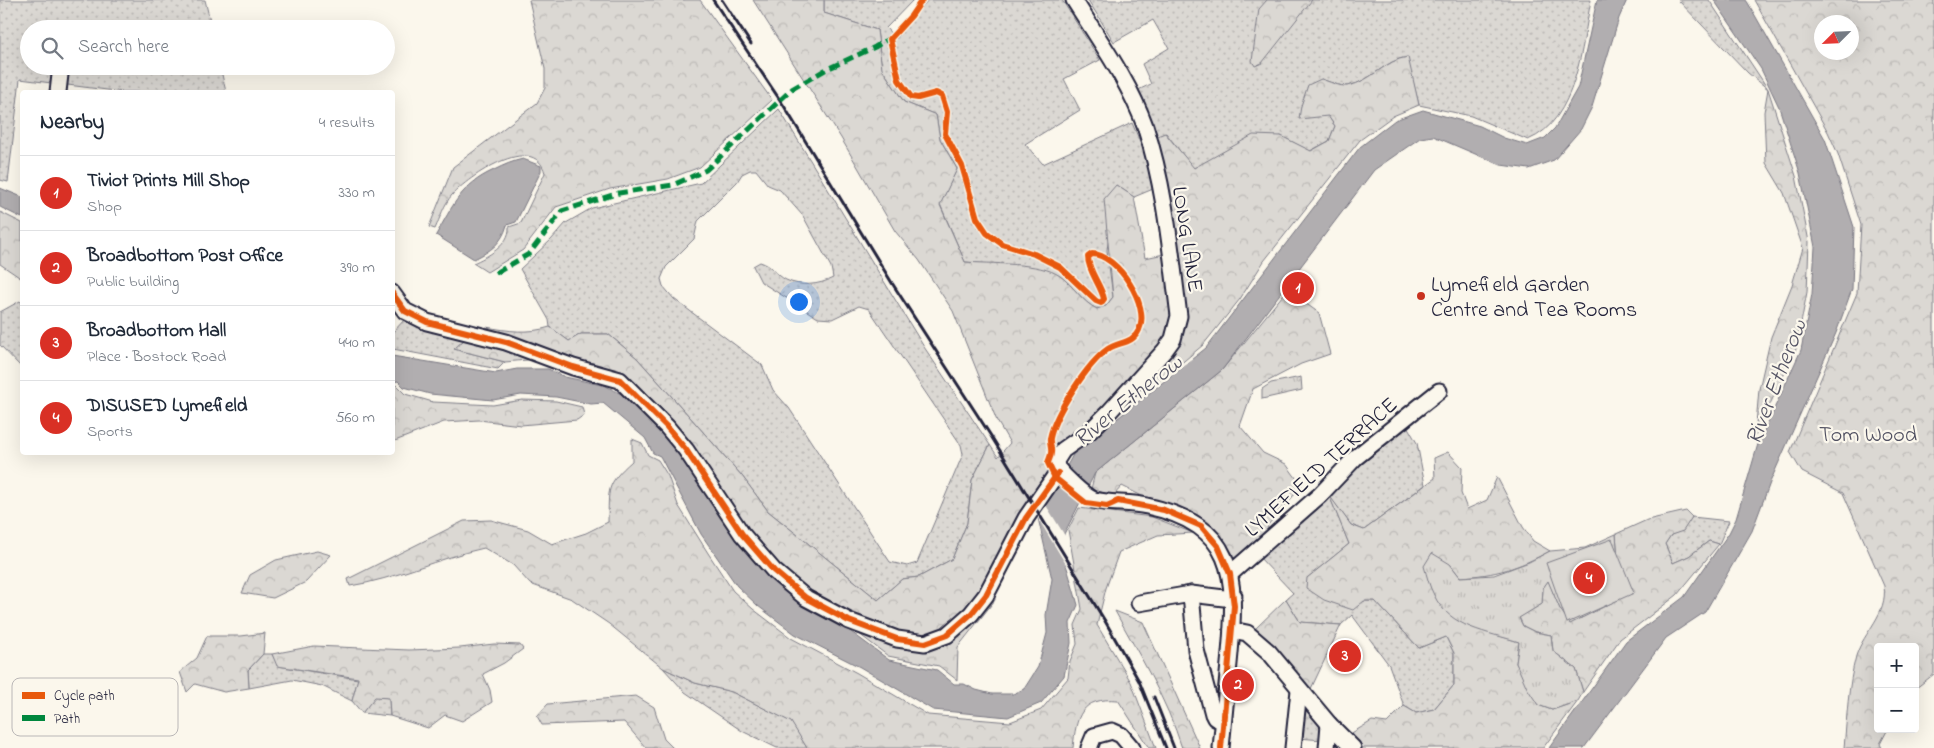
<!DOCTYPE html>
<meta charset="utf-8">
<style>
:root{--surface:#fff;--page:#f6f6f7;--text:#1f2937;--muted:#747a83;--line:#e0e1e3;--accent:#d93025}
body{margin:0;font-family:"Indie Flower",sans-serif;background:var(--page);color:var(--text)}
.controls{position:absolute;right:15px;bottom:15px;display:grid;overflow:hidden;border-radius:5px;box-shadow:0 5px 20px #0002}
.controls button{width:45px;height:45px;display:grid;place-items:center;padding:0;border:0;border-bottom:1px solid var(--line);background:var(--surface);color:var(--text);font:25px sans-serif}
.compass{position:absolute;left:1814px;top:15px;width:45px;height:45px;border-radius:50%;background:var(--surface);box-shadow:0 5px 20px #0002;rotate:246deg}
.you{position:absolute;left:798px;top:301px;width:18px;height:18px;margin:-12px;border:4px solid #fff;border-radius:50%;background:#1a73e8;box-shadow:0 0 0 8px #1a73e833}
.badge{display:grid;place-items:center;width:32px;height:32px;border-radius:50%;background:var(--accent);color:#fff;font-size:16px;font-weight:700}
.pin{position:absolute;translate:-50% -50%;border:2px solid #fff;box-shadow:0 1px 5px #0006}
.list{margin:0;padding:0;list-style:none}
h2{display:flex;justify-content:space-between;align-items:center;height:65px;margin:0;padding:0 20px;font-size:21px}
h2 small{font-size:16px;font-weight:400;color:var(--muted)}
.list li{display:grid;grid-template-columns:32px 1fr auto;gap:15px;align-items:center;box-sizing:border-box;height:75px;padding:0 20px;border-top:1px solid var(--line)}
.list b{display:block;font-size:19px;white-space:nowrap}
.list p{margin:0;font-size:16px;white-space:nowrap;color:var(--muted)}
.list em{font-size:16px;font-style:normal;color:var(--muted)}
.icon{flex:none;width:28px;height:28px;fill:none;stroke:currentColor;stroke-width:2;stroke-linecap:round;stroke-linejoin:round}
.map{position:relative;flex:none;width:1934px;height:748px;overflow:hidden}
.search{position:absolute;background:var(--surface);box-shadow:0 5px 20px #0002;left:20px;top:20px;width:375px;height:55px;display:flex;align-items:center;gap:12px;box-sizing:border-box;padding:0 18px;border-radius:28px;color:var(--muted);font-size:19px}
.panel{position:absolute;background:var(--surface);box-shadow:0 5px 20px #0002;left:20px;top:90px;width:375px;height:365px;border-radius:5px}
.map>svg:first-child{display:block}
.grass{fill:url(#grass-dots);stroke:#7e7d87;fill-rule:evenodd}
.forest{fill:url(#forest-crowns);stroke:#7e7d87;fill-rule:evenodd}
.park{fill:url(#park-tufts);stroke:#7e7d87}
.pitch{fill:#dbd8d3;stroke:#7e7d87}
.water{fill:#b1aeb0;stroke:#787681}
.pier{fill:#fbf7ec}
.lines{fill:none;stroke-linecap:round;stroke-linejoin:round}
.minor-casing{stroke:#22223b;stroke-width:19}
.minor{stroke:#fbf7ec;stroke-width:15}
.rail{stroke:#22223b;stroke-width:3}
.quiet{stroke:#00873e;stroke-width:5;stroke-dasharray:10 5;stroke-linecap:butt}
.cycleway-casing{stroke:#fbf7ec;stroke-width:9}
.cycleway{stroke:#e8590c;stroke-width:6}
.poi-dot{fill:#c8321e;stroke:#fbf7ec;stroke-width:2}
.labels{text-anchor:middle;stroke-width:4.5;stroke-linejoin:round;paint-order:stroke}
.street-label{font-size:22px;fill:#22223b;stroke:#fbf7ec}
.poi-label{font-size:22px;fill:#22223b;stroke:#fbf7ec;text-anchor:start}
.park-label{font-size:22px;fill:#505061;stroke:#fbf7ec}
.water-label{font-size:24px;font-style:italic;fill:#545364;stroke:#fbf7ec}
.key{fill:#fbf7ec;stroke:#bab7b7;stroke-width:1}
.key-label{font-size:14px;fill:#22223b}
</style>
<div class="map">
<svg width="1934" height="748" viewBox="0 0 1934 748">
<defs>
<pattern id="grass-dots" width="8" height="8" patternUnits="userSpaceOnUse" patternTransform="scale(1.25)"><rect width="8" height="8" fill="#dbd8d3"/><path d="M2 2h.1M6 6h.1" fill="none" stroke="#bcb9b6" stroke-width="1.8" stroke-linecap="round"/></pattern>
<pattern id="forest-crowns" width="20" height="18" patternUnits="userSpaceOnUse" patternTransform="scale(1.25)"><rect width="20" height="18" fill="#dbd8d3"/><path d="M2 6a3 3 0 1 1 6 0M12 15a3 3 0 1 1 6 0" fill="none" stroke="#bcb9b6"/></pattern>
<pattern id="park-tufts" width="24" height="20" patternUnits="userSpaceOnUse" patternTransform="scale(1.25)"><rect width="24" height="20" fill="#dbd8d3"/><path d="M3 7l-1-3M5 7V3M7 7l1-3M15 17l-1-3M17 17v-4M19 17l1-3" fill="none" stroke="#bcb9b6"/></pattern>
</defs>
<rect width="100%" height="100%" fill="#fbf7ec"/>
<filter id="ink" filterUnits="userSpaceOnUse"><feTurbulence type="fractalNoise" baseFrequency=".02" numOctaves="2"/><feDisplacementMap in="SourceGraphic" scale="10" xChannelSelector="R" yChannelSelector="G"/><feConvolveMatrix kernelMatrix="1 2 1 2 8 2 1 2 1" color-interpolation-filters="sRGB"/></filter>
<g filter="url(#ink)">
<g class="grass">
<polygon points="0,0 205,0 212,29 29,29 29,66 220,66 226,92 123,92 20,79 8,182 0,180"/>
<path d="M824,0H913L886,28L896,39L928,0H1062L1100,60L1064,79L1080,110L1025,144L1043,164L1132,123L1149,162L1153,189L1134,197L1116,185L1107,250L1113,297L1106,306L1097,309C1082,302 1074,286 1060,276C1050,270 980,263 965,262L940,204L957,169L940,139L936,115L904,102L882,69L877,30L824,13Z"/>
<path d="M1088,0H1591C1582,45 1577,120 1528,140L1471,116L1419,105L1407,57C1385,60 1372,81 1348,86C1340,87 1328,81 1321,79L1328,116L1335,126L1329,141L1310,151L1281,136L1193,168L1166,133L1155,137L1136,91L1151,84L1142,64L1169,48L1153,20L1114,42Z"/>
<polygon points="1678,0 1709,0 1768,89 1748,73"/>
<path d="M779,109L924,347L990,445L972,480L967,523L952,559L919,577L902,579L878,600L768,511L742,476L681,407L637,358L608,334H581L569,341L550,327L549,320L520,269L551,240L566,223L592,208L701,183ZM750,170H756L768,185L780,190L803,216L831,267L833,278C819,285 801,287 786,280C775,274 773,266 760,262L753,266L761,282L818,318L832,319L859,306L869,309L961,445L963,454L917,563L907,566L890,562L789,408L773,390L762,365L674,299L663,286L661,279L666,267L694,239L698,221L737,182L742,174Z"/>
<polygon points="20,301 22,303 21,367 0,345 0,312"/>
<polygon points="406,318 422,329 464,340 454,349 505,362 498,369 393,349 393,332"/>
<polygon points="1406,424 1417,443 1425,485 1364,530 1351,525 1330,497 1349,544 1307,578 1364,601 1375,601 1419,648 1446,637 1454,653 1454,685 1434,709 1416,713 1404,706 1389,665 1352,615 1341,625 1300,622 1286,599 1293,593 1258,556"/>
<polygon points="1692,517 1729,521 1719,544 1709,541 1689,556 1673,563 1665,544 1671,535 1683,530"/>
<polygon points="263,654 272,654 278,666 358,679 352,701 322,686 292,680 249,688 248,670"/>
<polygon points="663,668 695,683 732,692 792,722 807,748 777,748 742,731 685,692"/>
<polygon points="375,696 389,698 390,716 362,713"/>
<polygon points="1303,703 1323,727 1322,740 1299,738"/>
</g>
<g class="forest">
<path d="M529,0H700L772,100L700,167L668,179L610,189L556,207L523,250L487,272L473,263C487,257 510,245 509,227L521,223L545,173C534,131 468,177 452,195C444,204 440,218 435,229L429,227L453,167L537,103L545,88V69Z"/>
<path d="M753,0H824V13L877,30L882,69L904,102L936,115L940,139L957,169L940,205L965,262C989,264 1041,262 1060,276C1074,286 1082,302 1097,309L1106,306L1113,297L1104,199L1116,185L1134,197L1145,258L1174,252L1155,137L1165,133L1194,168L1253,135L1281,136L1311,151L1329,141L1335,126L1328,116L1299,119L1301,106L1308,85L1321,79C1328,81 1340,87 1348,86C1372,81 1385,60 1408,57L1419,105L1393,116L1360,140L1264,261L1240,299L1203,345L1160,381H1130L1048,457L1054,475L995,589V600L958,647L957,680L939,666L888,656L850,627L847,618L776,569L622,378L484,333L486,327C510,331 527,334 550,327L569,341L581,334H608L637,358L681,407L742,476L768,511L878,600L902,579L919,577L952,559L967,523L972,480L990,445L998,457L1010,443L997,421L953,311L919,260L895,231L841,138Z"/>
<polygon points="1267,0 1312,0 1262,63 1255,66 1252,61 1259,9"/>
<path d="M1754,0H1934V674L1915,689V647H1878V729H1888L1880,744L1882,748H1844C1847,717 1848,686 1856,656C1864,631 1888,614 1884,586L1843,493L1802,472L1790,452L1857,293L1861,225L1838,154L1828,132ZM1822,22H1852V52H1822Z"/>
<polygon points="1768,89 1796,176 1809,242 1807,292 1796,349 1755,436 1759,389 1771,337 1792,285 1803,248 1784,193 1766,163 1764,112"/>
<polygon points="0,212 22,223 22,279 0,264"/>
<polygon points="1287,290 1319,313 1330,354 1301,364 1253,389 1240,426 1263,453 1286,464 1302,486 1267,526 1270,532 1234,564 1216,532 1204,522 1189,513 1156,503 1122,486 1114,495 1090,493 1095,473 1222,370"/>
<polygon points="464,340 538,359 505,362 454,349"/>
<polygon points="396,385 405,394 433,402 493,405 522,400 556,401 582,407 584,415 577,420 521,425 479,420 444,422 395,441 392,441 392,386"/>
<path d="M632,439L642,443L648,455L658,460L668,476L678,505L708,553L733,591L753,609L791,638L857,673L928,715L1010,722L1041,710L1068,678L1070,661L1077,644L1075,625L1082,609L1068,530L1079,508L1152,517L1193,533L1158,535L1119,552L1106,588L1097,625L1131,682L1156,748H1149L1118,700C1081,697 1076,716 1073,748H807L791,722L732,692L695,683L663,668L609,624L572,599L530,584L513,565L484,548C438,558 396,579 350,586L348,579L464,521L491,520L528,530L552,544L586,533L608,522C609,489 605,485 632,461Z"/>
<path d="M1448,452L1462,467L1461,493L1467,509L1487,500L1497,477L1523,527L1533,541L1550,551C1518,568 1496,575 1460,577L1450,564L1497,635L1519,642L1516,663L1538,705L1552,710L1578,701L1543,748H1362L1350,734L1372,721L1387,723L1404,706L1416,713L1434,709L1454,685V653L1446,637L1419,648L1375,601H1364L1353,610L1324,600L1306,588L1307,578L1349,544L1329,495L1351,525L1364,530L1435,478L1434,458Z"/>
<polygon points="1686,511 1692,517 1683,531 1671,535 1665,544 1673,563 1689,556 1709,541 1719,544 1677,595 1620,639 1583,692 1576,669 1553,651 1551,635 1535,632 1523,626 1519,617 1542,604 1543,588 1548,580 1560,609 1620,586 1616,534 1647,520"/>
<polygon points="317,551 331,555 306,582 273,598 242,593 250,575 276,560"/>
<polygon points="1286,599 1300,622 1341,625 1309,693 1255,629"/>
<path d="M1115,611L1143,622L1200,748H1182C1167,700 1139,655 1115,611Z"/>
<polygon points="265,633 263,654 248,670 249,688 224,692 195,684 187,692 180,672 197,658 207,636 241,636"/>
<polygon points="494,644 520,645 523,649 504,663 483,674 490,690 492,702 462,721 445,715 428,728 390,716 389,698 375,697 362,713 352,701 358,678 277,666 272,654 314,646 409,650 460,648"/>
<polygon points="636,696 654,707 664,739 673,748 646,748 624,722 542,725 537,716 548,704"/>
</g>
<g class="park">
<polygon points="1301,377 1302,390 1262,399 1262,389 1271,383"/>
<path d="M1616,534L1620,586L1625,596L1570,624L1560,609L1548,581L1543,588L1542,604L1519,618L1523,626L1535,632L1551,635L1553,651L1576,669L1583,692L1578,701L1552,710L1538,705L1527,688L1516,663L1519,642C1488,632 1449,628 1434,595C1429,586 1427,576 1424,566L1432,553L1450,564L1460,577L1494,575L1529,562L1550,551L1585,548Z"/>
</g>
<polygon class="pitch" points="1612,539 1634,593 1567,623 1546,563"/>
<g class="water">
<polygon points="1597,0 1627,0 1619,18 1592,107 1581,129 1554,160 1529,169 1501,165 1433,136 1420,138 1374,170 1222,370 1095,473 1064,534 1065,561 1078,605 1070,623 1071,643 1064,676 1041,703 1008,717 933,710 860,667 795,634 758,606 737,586 701,534 660,456 653,453 645,438 603,403 591,404 556,397 521,395 493,400 430,394 404,387 398,381 393,382 392,356 496,373 517,369 548,369 565,377 606,386 646,407 682,451 722,514 839,623 889,660 937,670 954,684 964,684 976,690 992,694 1013,694 1024,689 1038,667 1047,633 1046,615 1052,579 1038,518 1074,453 1206,348 1360,147 1395,120 1423,110 1480,126 1504,138 1527,145 1545,138 1555,128 1578,87"/>
<polygon points="1714,0 1746,0 1748,3 1825,139 1854,227 1852,289 1836,333 1771,480 1752,531 1737,557 1705,612 1666,638 1584,748 1549,748 1626,641 1684,597 1729,533 1736,519 1758,444 1801,350 1812,294 1815,247 1800,173 1779,107 1761,69"/>
<path d="M523,159L541,166V171L516,222L507,225C502,243 491,251 474,259L436,235C453,205 461,185 494,170C504,165 513,161 523,159Z"/>
<polygon points="0,188 22,197 22,218 0,207"/>
</g>
<polygon class="pier" points="1044,502 1067,539 1067,561 1070,571 1036,515"/>
<g class="lines">
<g class="minor-casing">
<g id="minor">
<path d="M1074,0C1099,40 1129,81 1145,126C1165,186 1171,253 1179,316L1173,339L1165,350L1109,412L1090,431L1063,450L1056,461L1057,468C1064,476 1084,496 1094,500C1108,504 1131,502 1147,506C1235,525 1237,575 1230,653C1227,685 1224,716 1221,748"/>
<polyline points="58,92 61,66"/>
<polyline points="392,293 405,311 427,322 506,342 573,367 620,380 667,427 686,450 742,534 774,571 806,598 849,621 897,639 925,643 947,635 971,614 986,595 1026,518 1059,470"/>
<polyline points="1230,574 1320,495 1355,458 1439,391"/>
<polyline points="1191,594 1196,650 1213,714 1215,718 1223,721"/>
<polyline points="1139,603 1191,594 1224,598 1234,596"/>
<polyline points="1232,630 1247,633 1269,652 1329,724 1353,748"/>
<polyline points="1089,748 1094,736 1112,731 1121,735 1132,748"/>
<polyline points="1293,748 1299,690"/>
<polyline points="1327,748 1329,724"/>
</g>
</g>
<use href="#minor" class="minor"/>
<g class="rail">
<polyline points="713,0 784,106 892,283 991,436 1105,621 1139,681 1166,748"/>
<polyline points="722,0 751,44"/>
<polyline points="1154,697 1174,748"/>
</g>
<polyline class="quiet" points="496,273 529,254 562,211 619,193 673,185 706,170 792,89 825,70 875,47 893,36"/>
<g class="cycleway-casing">
<g id="cycleway">
<path d="M922,0L911,16L890,39L899,80L911,97L918,98L936,93L942,96L947,112L945,134L962,166L977,218L987,233L1002,244L1034,254L1060,267L1096,301L1101,303L1104,299C1101,285 1088,271 1088,257L1092,254C1117,254 1151,306 1139,330C1132,345 1119,341 1108,349C1088,363 1055,413 1050,438C1049,442 1052,448 1051,453C1051,456 1049,459 1048,463L1055,478L1086,503L1107,506L1118,501L1164,510L1201,526L1218,546L1230,574L1234,606L1221,748"/>
<polyline points="392,293 405,311 427,322 506,342 573,367 620,380 667,427 686,450 742,534 774,571 806,598 849,621 897,639 925,643 947,635 971,614 986,595 1026,518 1058,473"/>
</g>
</g>
<use href="#cycleway" class="cycleway"/>
</g>
</g>
<circle class="poi-dot" cx="1421" cy="296" r="5"/>
<g class="labels">
<g class="street-label">
<text transform="translate(1189 239) rotate(81)" y="8">LONG LANE</text>
<text transform="translate(1320 466) rotate(-42)" y="8">LYMEFIELD TERRACE</text>
</g>
<g class="poi-label">
<text x="1431" y="291">Lymefield Garden<tspan x="1431" dy="25">Centre and Tea Rooms</tspan></text>
</g>
<g class="park-label">
<text x="1868" y="441">Tom Wood</text>
</g>
<g class="water-label">
<text transform="translate(1775 382) rotate(-69)" y="8">River Etherow</text>
<text transform="translate(1127 400) rotate(-39)" y="8">River Etherow</text>
</g>
</g>
<rect x="12" y="678" width="166" height="58" rx="8" class="key"/>
<rect x="22" y="692" width="23" height="7" fill="#e8590c"/>
<rect x="22" y="715" width="23" height="6" fill="#00873e"/>
<g class="key-label">
<text x="54" y="700">Cycle path</text>
<text x="54" y="723">Path</text>
</g>
</svg>
<div class="controls">
<button>+</button>
<button>−</button>
</div>
<svg class="compass" viewBox="-18 -18 36 36"><path d="M0-13l5 13h-10z" fill="#e53935"/><path d="M0 13l5-13h-10z" fill="#747a83"/></svg>
<div class="you"></div>
<div class="pin badge" style="left:1298px;top:288px">1</div>
<div class="pin badge" style="left:1238px;top:685px">2</div>
<div class="pin badge" style="left:1345px;top:656px">3</div>
<div class="pin badge" style="left:1589px;top:578px">4</div>
<div class="search"><svg class="icon" aria-label="search" viewBox="0 0 24 24"><circle cx="10" cy="10" r="6"/><path d="M15 15l6 6"/></svg>Search here</div>
<section class="panel">
<h2>Nearby<small>4 results</small></h2>
<ul class="list">
<li><span class="badge">1</span><div><b>Tiviot Prints Mill Shop</b><p>Shop</p></div><em>330 m</em></li>
<li><span class="badge">2</span><div><b>Broadbottom Post Office</b><p>Public building</p></div><em>390 m</em></li>
<li><span class="badge">3</span><div><b>Broadbottom Hall</b><p>Place · Bostock Road</p></div><em>440 m</em></li>
<li><span class="badge">4</span><div><b>DISUSED Lymefield</b><p>Sports</p></div><em>560 m</em></li>
</ul>
</section>
</div>
